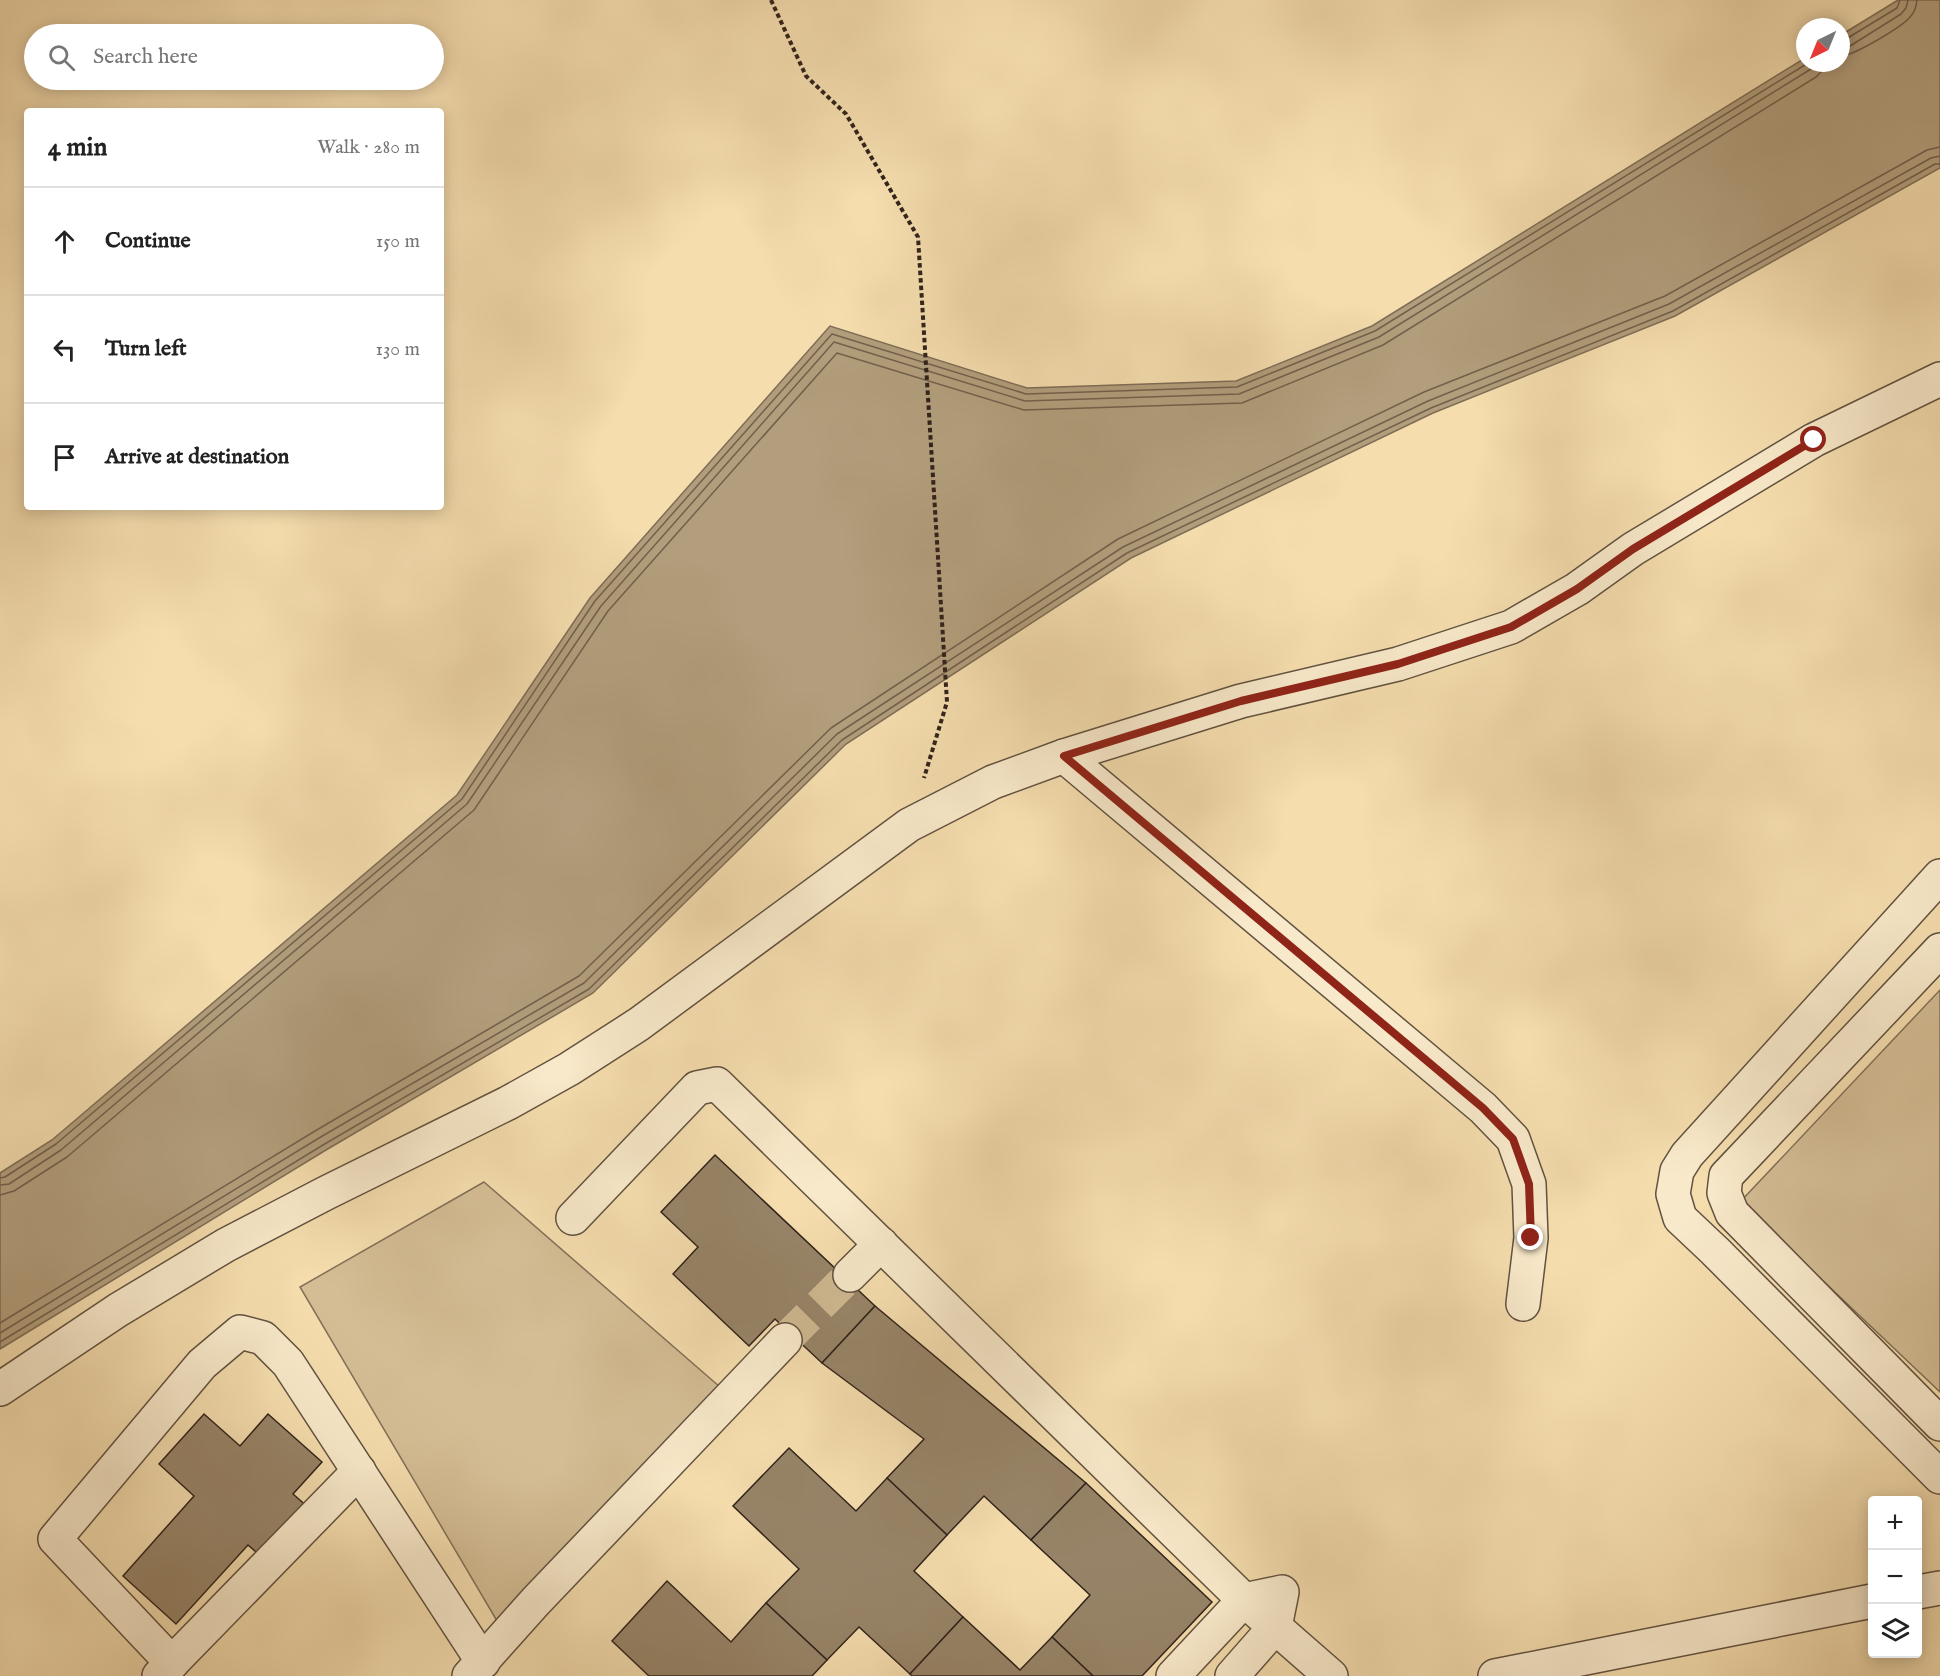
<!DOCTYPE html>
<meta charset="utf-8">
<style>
:root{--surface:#fff;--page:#f6f6f6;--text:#222;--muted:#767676;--line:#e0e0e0}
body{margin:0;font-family:"IM FELL English",serif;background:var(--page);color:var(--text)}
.controls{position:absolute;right:18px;bottom:18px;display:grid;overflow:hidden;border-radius:6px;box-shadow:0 3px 15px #0003}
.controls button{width:54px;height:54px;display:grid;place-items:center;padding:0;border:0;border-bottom:2px solid var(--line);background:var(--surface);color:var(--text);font:30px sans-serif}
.compass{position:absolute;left:1796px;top:18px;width:54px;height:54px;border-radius:50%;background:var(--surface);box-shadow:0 3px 15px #0003;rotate:223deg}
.stop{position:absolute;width:18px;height:18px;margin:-14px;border:4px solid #8f2418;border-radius:50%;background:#fff}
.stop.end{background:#8f2418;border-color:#fff;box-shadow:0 2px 6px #0008}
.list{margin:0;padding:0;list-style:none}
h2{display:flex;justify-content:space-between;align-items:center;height:78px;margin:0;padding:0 24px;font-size:26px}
h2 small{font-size:20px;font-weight:400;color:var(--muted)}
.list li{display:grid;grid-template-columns:39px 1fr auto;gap:18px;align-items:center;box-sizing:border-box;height:108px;padding:0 24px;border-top:2px solid var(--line)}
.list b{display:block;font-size:22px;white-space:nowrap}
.list em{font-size:20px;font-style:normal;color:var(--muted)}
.icon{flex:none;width:33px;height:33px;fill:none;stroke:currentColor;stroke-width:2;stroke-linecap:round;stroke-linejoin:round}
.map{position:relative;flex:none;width:1940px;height:1676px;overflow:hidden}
.search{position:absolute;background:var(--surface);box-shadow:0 3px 15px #0003;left:24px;top:24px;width:420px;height:66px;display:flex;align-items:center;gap:15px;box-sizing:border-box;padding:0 21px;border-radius:33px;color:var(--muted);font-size:22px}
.panel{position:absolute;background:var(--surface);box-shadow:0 3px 15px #0003;left:24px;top:108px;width:420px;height:402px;border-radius:6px}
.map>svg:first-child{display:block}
.green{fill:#d4bd95;stroke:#827058;stroke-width:1.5}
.water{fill:#b29e7c;stroke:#7e6d56;stroke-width:1.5}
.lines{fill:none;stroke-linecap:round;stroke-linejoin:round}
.shore{stroke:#72604c;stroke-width:1.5}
.building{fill:#978468;stroke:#31231c;stroke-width:1.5}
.minor-tunnel{stroke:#ceb891;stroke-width:33;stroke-dasharray:33 16;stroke-linecap:butt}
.minor-casing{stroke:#625240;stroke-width:36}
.path{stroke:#31231c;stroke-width:4;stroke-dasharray:4.5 3;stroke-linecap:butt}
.minor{stroke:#f8e9ca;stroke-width:33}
.route{stroke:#8f2418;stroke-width:8}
</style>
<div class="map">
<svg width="1940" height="1676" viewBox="0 0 1940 1676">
<rect width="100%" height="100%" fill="#f5ddae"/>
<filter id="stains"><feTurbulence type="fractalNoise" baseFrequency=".00333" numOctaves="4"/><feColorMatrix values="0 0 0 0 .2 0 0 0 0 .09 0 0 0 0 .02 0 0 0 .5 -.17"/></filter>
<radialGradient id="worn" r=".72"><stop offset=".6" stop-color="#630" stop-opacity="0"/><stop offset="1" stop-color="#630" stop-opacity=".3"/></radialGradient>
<g class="green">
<polygon points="1940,990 1940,1392 1740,1202"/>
<polygon points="484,1182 720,1387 500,1626 300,1287"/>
</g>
<polygon class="water" points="1898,0 1940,0 1940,168 1675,316 1433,413 1131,558 846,744 593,993 326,1150 0,1349 0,1173 52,1140 457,795 590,598 830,326 1027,388 1236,381 1372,326 1805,58 1805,63 1841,63 1841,35"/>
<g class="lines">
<g class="shore">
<polyline points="1841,40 1846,39 1897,8 1900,0"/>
<polyline points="1841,47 1850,46 1901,14 1906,8 1908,0"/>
<path d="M1841,56C1853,56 1902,27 1910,17C1915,12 1916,7 1917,0"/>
<polyline points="0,1178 5,1177 56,1144 462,799 595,601 832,334 1026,394 1237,387 1375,331 1808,63"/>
<polyline points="0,1185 9,1184 61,1150 467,804 601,606 834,342 1025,401 1239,394 1379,337 1811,69 1817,63"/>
<polyline points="0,1195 14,1191 67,1157 474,810 608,611 837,353 1024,410 1242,403 1383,345 1816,77 1822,71 1827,63"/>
<polyline points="0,1323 315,1131 579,976 831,728 1118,539 1424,392 1665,296 1927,150 1940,147"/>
<polyline points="0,1333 319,1138 584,983 837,734 1123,547 1428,401 1669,304 1931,158 1940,156"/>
<polyline points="0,1342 323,1145 589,989 842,740 1127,553 1431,408 1673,311 1935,164 1940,164"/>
</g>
</g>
<g class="building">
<polygon points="715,1155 875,1306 822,1363 775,1319 749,1346 673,1274 698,1247 661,1212"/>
<polygon points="875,1306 1086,1483 1031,1540 984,1496 947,1535 887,1478 924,1439 822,1363"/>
<polygon points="204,1414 240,1446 268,1414 322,1462 293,1494 309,1508 264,1559 248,1545 176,1624 123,1576 194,1496 159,1464"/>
<polygon points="789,1448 856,1511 887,1478 947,1535 914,1571 963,1617 910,1674 859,1627 827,1660 766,1603 799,1569 733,1506"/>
<polygon points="1086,1483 1212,1602 1142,1676 1093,1676 1052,1637 1090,1595 1031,1540"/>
<polygon points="667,1581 731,1642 766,1603 827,1660 812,1676 649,1676 612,1641"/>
<polygon points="963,1617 1020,1670 1052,1637 1093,1676 912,1676 910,1674"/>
</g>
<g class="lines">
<polyline class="minor-tunnel" points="785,1340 850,1275"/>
<g class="minor-casing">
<g id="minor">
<polyline points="1064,756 1483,1108 1513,1139 1529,1184 1531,1238 1523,1304"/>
<polyline points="1940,876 1687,1155 1677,1171 1673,1194 1680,1218 1715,1251 1940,1477"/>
<polyline points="1940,950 1726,1176 1724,1193 1732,1213 1940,1424"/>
<polyline points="573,1218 697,1088 717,1084 1244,1600 1331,1676"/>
<polyline points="850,1275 881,1244"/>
<polyline points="0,1389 118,1310 226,1245 326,1193 508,1103 569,1069 639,1024 909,825 993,782 1064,756 1241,701 1398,664 1511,627 1577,589 1633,549 1814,440 1940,379"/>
<polyline points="1918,1592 1940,1588"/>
<polyline points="172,1663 55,1539 202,1364 240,1332 263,1338 288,1363 483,1662"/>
<polyline points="159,1676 359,1471"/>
<polyline points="469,1676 536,1601 785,1340"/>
<polyline points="1173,1676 1244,1600 1282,1592 1275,1627 1232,1676"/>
<polyline points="1495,1676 1872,1601"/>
</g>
</g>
<polyline class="path" points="771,0 806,76 846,114 918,237 947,702 924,778"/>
<use href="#minor" class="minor"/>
</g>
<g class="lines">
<polyline class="route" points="1531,1238 1529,1184 1513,1139 1483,1108 1064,756 1241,701 1398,664 1511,627 1577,589 1633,549 1814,440"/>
</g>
<rect width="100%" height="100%" filter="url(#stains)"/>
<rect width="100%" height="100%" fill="url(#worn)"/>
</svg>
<div class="controls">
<button>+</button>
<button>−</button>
<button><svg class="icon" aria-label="layers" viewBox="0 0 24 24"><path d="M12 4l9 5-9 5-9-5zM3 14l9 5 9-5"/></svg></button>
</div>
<svg class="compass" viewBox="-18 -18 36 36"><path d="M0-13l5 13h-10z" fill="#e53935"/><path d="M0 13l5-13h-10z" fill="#767676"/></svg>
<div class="stop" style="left:1814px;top:440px"></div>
<div class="stop end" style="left:1531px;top:1238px"></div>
<div class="search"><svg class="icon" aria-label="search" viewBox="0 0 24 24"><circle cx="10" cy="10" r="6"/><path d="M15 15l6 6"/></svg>Search here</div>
<section class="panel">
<h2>4 min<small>Walk · 280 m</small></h2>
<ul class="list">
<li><svg class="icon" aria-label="ahead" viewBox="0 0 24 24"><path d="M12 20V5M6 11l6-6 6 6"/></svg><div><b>Continue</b></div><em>150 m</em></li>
<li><svg class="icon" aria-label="left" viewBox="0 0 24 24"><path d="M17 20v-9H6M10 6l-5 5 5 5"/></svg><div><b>Turn left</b></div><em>130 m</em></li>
<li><svg class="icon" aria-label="arrive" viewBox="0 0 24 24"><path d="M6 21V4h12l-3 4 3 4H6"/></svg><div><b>Arrive at destination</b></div></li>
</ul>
</section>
</div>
